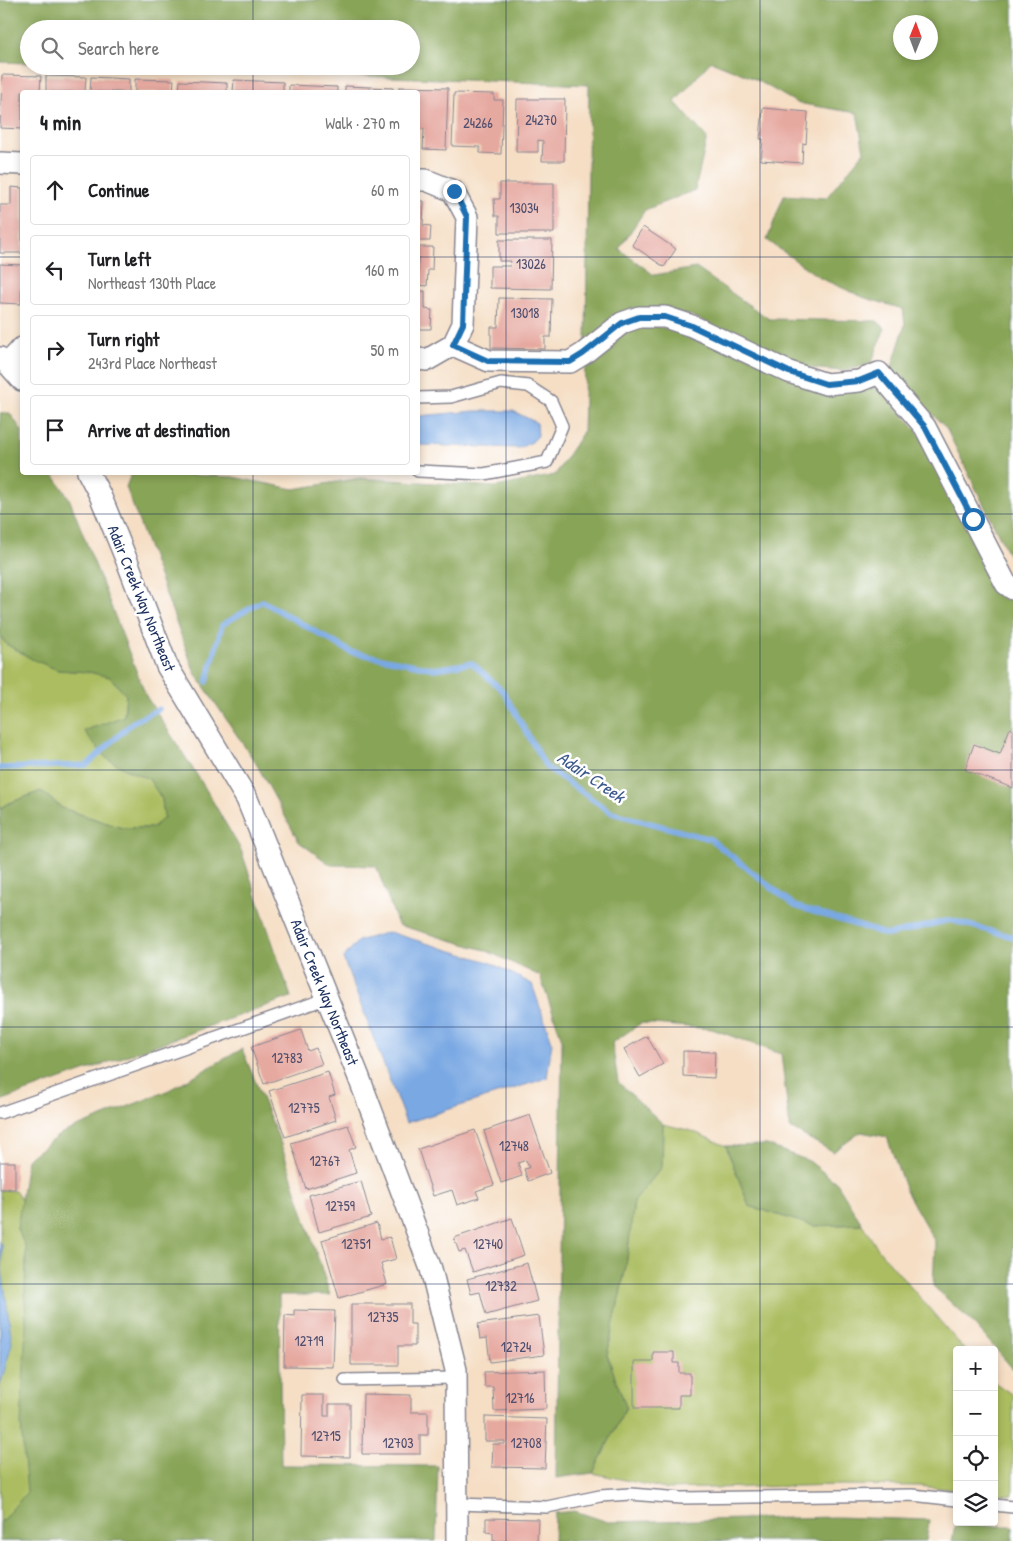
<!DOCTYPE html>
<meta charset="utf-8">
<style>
:root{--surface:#fff;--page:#f2f2f2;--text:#202124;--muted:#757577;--line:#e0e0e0}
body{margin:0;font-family:"Patrick Hand",sans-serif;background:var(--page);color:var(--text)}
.controls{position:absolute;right:15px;bottom:15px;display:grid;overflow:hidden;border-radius:5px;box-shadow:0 2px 8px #0003}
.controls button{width:45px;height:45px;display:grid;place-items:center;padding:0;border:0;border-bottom:1px solid var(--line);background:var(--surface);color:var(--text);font:25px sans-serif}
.compass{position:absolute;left:893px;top:15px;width:45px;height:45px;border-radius:50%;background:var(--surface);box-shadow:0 2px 8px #0003;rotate:1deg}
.stop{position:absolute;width:15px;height:15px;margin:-11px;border:4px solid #1f6fb2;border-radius:50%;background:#fff}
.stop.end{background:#1f6fb2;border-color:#fff;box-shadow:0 1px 5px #0008}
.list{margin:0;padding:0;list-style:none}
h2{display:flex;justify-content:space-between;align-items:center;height:65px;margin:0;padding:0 20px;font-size:21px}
h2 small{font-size:16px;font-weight:400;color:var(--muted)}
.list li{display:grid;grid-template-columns:32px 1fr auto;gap:15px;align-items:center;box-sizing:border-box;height:70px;margin:0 10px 10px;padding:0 10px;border:1px solid var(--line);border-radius:5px}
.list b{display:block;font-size:19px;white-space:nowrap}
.list p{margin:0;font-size:16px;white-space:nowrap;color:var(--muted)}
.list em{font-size:16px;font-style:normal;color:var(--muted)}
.icon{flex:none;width:28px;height:28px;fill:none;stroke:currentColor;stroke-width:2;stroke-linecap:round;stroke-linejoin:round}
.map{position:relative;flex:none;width:1013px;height:1541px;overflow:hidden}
.search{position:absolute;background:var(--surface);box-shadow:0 2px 8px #0003;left:20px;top:20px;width:400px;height:55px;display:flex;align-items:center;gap:12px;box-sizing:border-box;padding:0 18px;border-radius:28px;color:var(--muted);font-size:19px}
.panel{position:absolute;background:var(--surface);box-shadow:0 2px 8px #0003;left:20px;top:90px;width:400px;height:385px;border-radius:5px}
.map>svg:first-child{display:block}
.green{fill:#abbd60;stroke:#63765f}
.forest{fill:#88a456;stroke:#526a5a;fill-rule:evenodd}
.water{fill:#79a8e3;stroke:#4a6ca0}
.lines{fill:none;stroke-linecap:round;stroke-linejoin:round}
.stream{stroke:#79a8e3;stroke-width:5.5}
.building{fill:#e6a9a0}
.service-casing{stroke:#888691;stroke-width:14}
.minor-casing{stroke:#888691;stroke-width:24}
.service{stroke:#fff;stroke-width:11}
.minor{stroke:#fff;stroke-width:21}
.route{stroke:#1f6fb2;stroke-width:6}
.grid{fill:none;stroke:#1b2f5e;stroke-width:1;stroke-opacity:0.55}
.labels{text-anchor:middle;stroke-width:5;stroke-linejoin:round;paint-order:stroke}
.number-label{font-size:14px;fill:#4e4e6e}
.street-label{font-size:16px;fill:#1b2f5e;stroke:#fff}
.water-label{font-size:18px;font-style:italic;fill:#3c598d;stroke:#fff}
</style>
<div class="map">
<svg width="1013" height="1541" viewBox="0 0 1013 1541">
<rect width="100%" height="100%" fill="#fff"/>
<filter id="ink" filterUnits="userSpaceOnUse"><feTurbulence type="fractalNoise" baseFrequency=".02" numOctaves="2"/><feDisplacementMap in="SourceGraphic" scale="10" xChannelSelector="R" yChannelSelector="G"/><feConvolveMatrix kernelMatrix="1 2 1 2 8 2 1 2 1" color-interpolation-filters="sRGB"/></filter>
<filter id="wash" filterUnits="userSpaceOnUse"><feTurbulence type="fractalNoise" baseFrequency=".0096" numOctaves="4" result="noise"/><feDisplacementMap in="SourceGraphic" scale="20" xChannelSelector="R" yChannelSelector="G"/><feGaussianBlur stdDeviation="1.12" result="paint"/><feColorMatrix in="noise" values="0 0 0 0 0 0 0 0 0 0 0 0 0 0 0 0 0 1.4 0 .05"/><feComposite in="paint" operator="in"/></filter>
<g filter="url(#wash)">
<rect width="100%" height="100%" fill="#f5dec4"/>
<g class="green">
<polygon points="0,636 6,644 32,659 58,670 89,672 110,677 126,695 124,716 85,732 127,770 149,779 162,799 164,819 152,828 122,828 62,808 41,791 7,804 0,809"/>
<polygon points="663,1124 692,1131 726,1146 749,1206 814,1226 862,1224 878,1249 965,1350 957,1350 957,1490 919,1486 843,1485 666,1489 593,1473 626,1407 607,1355 626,1266 634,1201 662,1167"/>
<polygon points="0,1190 16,1191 22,1201 17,1229 26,1248 25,1301 59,1541 0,1541"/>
<polygon points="994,1382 1013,1395 1013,1495 994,1494"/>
</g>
<g class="forest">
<path d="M0,0H1013V564L946,428L890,373L905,325L903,309L865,298L820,278L767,240L784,195L826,198L864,152L857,113L797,103L755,79L711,61L675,102L707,138L695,190L645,210L619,249L654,275L696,268L769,319L877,321L885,328L871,364L844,371L806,368L692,316L656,308L586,343L589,85L112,66H411V29H29V63L0,62ZM900,22H930V52H900Z"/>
<polygon points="649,326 674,329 854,390 878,387 917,430 999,588 1013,601 1013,1369 973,1323 933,1286 935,1242 906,1191 887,1137 861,1132 833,1152 790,1128 781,1054 712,1029 641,1023 612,1043 618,1082 663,1124 662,1167 634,1202 626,1266 607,1355 626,1407 593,1473 556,1478 562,1039 540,976 485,950 398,925 376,866 331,865 299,842 257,765 195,673 126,487 132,472 233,477 294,489 360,478 495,487 555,475 583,432 585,363 624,332"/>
<polygon points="0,413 10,413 22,431 22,472 52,473 69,498 146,696 204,786 241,850 291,997 0,1101 0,809 7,804 41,791 62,808 122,828 152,828 164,818 162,799 149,779 127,770 106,758 84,731 124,716 126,695 110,677 89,672 58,670 32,659 6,644 0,636"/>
<polygon points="242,1049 281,1144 330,1295 279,1295 281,1465 438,1466 436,1541 0,1541 0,1523 27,1492 21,1425 26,1325 25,1301 26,1248 17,1229 27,1159 62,1133 169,1090"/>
<polygon points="767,1145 809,1161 837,1183 862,1224 814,1226 749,1206 726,1146"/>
<polygon points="575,1511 608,1522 837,1517 929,1520 926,1541 554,1541 555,1513"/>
<polygon points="955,1526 1013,1526 1013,1541 952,1541"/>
</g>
<g class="water">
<polygon points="475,411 513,411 537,423 538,436 532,442 519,448 418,445 418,416"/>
<polygon points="389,932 489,962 532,984 552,1042 547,1078 406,1123 343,958 358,941"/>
<polygon points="0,1242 2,1245 2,1269 12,1343 0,1386"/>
</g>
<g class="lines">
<g class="stream">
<polyline points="207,682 222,625 262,601 351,652 435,669 472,663 503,691 546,767 612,813 710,839 795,906 888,935 950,920 1013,937"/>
<polyline points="0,768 87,765 133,722 159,709"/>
</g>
</g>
<g id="blocks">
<g class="building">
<polygon points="2,75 41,76 40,92 22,92 22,129 0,128"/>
<polygon points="46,76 86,77 85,92 46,92"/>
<polygon points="91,77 129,79 129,92 90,92"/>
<polygon points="135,79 174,80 173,92 135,92"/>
<polygon points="234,80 283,82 283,92 233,92"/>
<polygon points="180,81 227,83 227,92 179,92"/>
<polygon points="289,85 337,87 337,92 289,92"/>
<polygon points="345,86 393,88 393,92 345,92"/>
<polygon points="399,87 448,88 446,150 423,149 424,129 419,129 419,138 418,138 418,92 399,92"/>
<polygon points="454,93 494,94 494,100 503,100 501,154 480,153 480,147 452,146"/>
<polygon points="517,99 565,99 564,161 542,161 543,141 538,140 538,152 516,152"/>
<polygon points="763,108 808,112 806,144 803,143 802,163 761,160 763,139 760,139"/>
<polygon points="500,183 554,183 554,233 499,233 499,216 495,216 494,199 500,199"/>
<polygon points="11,187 22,188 22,253 0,253 0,205 11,205"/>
<polygon points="418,201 424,201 423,225 431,226 430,241 418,241"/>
<polygon points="643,227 676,249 664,267 632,245"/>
<polygon points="499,240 552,240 551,289 490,288 490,266 510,266 511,261 499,261"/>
<polygon points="418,247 433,247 432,270 428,270 427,286 418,285"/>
<polygon points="0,264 22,265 21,304 0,303"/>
<polygon points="418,291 425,291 425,309 432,310 431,329 418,329"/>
<polygon points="499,298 552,299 551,337 545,337 545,349 491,348 491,327 498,327"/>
<polygon points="1010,728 1013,730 1013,788 965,770 974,744 1000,754"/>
<polygon points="301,1030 308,1051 316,1048 322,1064 264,1084 251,1047"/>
<polygon points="647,1036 663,1064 640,1077 624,1049"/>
<polygon points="683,1051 715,1052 714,1078 683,1076"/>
<polygon points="328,1072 335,1095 329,1097 336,1120 285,1137 269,1091"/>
<polygon points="530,1115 550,1173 528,1181 524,1169 529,1168 526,1160 518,1163 522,1176 501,1183 484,1131"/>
<polygon points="348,1125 356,1147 349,1150 356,1173 306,1189 291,1143"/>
<polygon points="475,1130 494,1185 476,1191 479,1198 457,1205 452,1190 433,1196 418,1149"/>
<rect x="0" y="1162" width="15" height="27"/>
<polygon points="361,1181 371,1217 319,1232 309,1195"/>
<polygon points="512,1218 524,1255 473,1272 465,1250 459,1252 454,1238"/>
<polygon points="377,1223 381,1239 390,1237 396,1259 381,1263 387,1284 339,1298 322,1240"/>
<polygon points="527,1263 537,1301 486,1315 480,1292 471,1294 467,1279"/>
<polygon points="351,1304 410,1304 410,1324 415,1324 415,1346 398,1346 398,1365 351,1365"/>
<polygon points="294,1310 335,1311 333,1367 284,1366 285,1315 294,1316"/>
<polygon points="539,1316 544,1355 490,1362 487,1338 480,1339 478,1324"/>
<polygon points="653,1352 674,1352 674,1363 679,1363 679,1373 690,1373 690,1395 679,1395 679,1408 634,1408 634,1362 653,1362"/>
<polygon points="545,1370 546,1409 494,1411 493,1387 485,1387 484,1372"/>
<polygon points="363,1394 411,1395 411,1412 428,1412 428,1435 420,1435 420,1454 362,1454"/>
<polygon points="302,1395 324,1395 324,1416 329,1416 329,1404 350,1404 350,1457 301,1456"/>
<polygon points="485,1417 547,1419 545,1468 492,1467 493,1444 505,1444 505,1441 485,1441"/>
<polygon points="486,1518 538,1519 537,1541 493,1541 493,1533 486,1532"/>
</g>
</g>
</g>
<g filter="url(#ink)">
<use href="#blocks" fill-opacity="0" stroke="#888691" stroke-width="1"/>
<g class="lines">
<g class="service-casing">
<g id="service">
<polyline points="418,398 451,397 501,383 528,386 551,401 562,426 547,462 484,474 418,471"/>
<polyline points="0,1113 328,998"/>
<polyline points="345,1380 457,1378"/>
<polyline points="458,1504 547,1507 600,1496 630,1494 681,1498 912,1495 957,1500"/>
<polyline points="994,1505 1013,1507"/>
</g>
</g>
<g class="minor-casing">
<g id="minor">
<polyline points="0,163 22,164"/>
<polyline points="418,180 426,180 453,191 467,217 463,324 453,345 427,360 418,359"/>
<polyline points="453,345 489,361 570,362 583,354 622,323 639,317 665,317 692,326 789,372 826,384 859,381 879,373 925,427 1006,584 1013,589"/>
<polyline points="0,358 8,364 22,380"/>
<polyline points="8,364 22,348"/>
<polyline points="88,472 100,495 129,566 167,666 247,799 358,1075 431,1269 456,1370 457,1541"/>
</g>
</g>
<use href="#service" class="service"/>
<use href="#minor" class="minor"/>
</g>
</g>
<g class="lines" filter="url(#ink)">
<polyline class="route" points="454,191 467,217 463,324 453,345 488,361 570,362 583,354 622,323 639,317 665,317 692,326 789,372 826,384 859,381 879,373 925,427 973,519"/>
</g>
<path class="grid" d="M253,0V29M506,0V1541M760,0V1541M253,66V92M0,257H22M418,257H1013M253,472V1541M0,514H1013M0,770H1013M0,1027H1013M0,1284H1013"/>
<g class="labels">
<g class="number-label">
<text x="541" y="125">24270</text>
<text x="478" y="128">24266</text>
<text x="524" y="213">13034</text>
<text x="531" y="269">13026</text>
<text x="525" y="318">13018</text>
<text x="287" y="1063">12783</text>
<text x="304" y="1113">12775</text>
<text x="514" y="1151">12748</text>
<text x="325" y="1166">12767</text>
<text x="340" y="1211">12759</text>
<text x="356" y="1249">12751</text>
<text x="488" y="1249">12740</text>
<text x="501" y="1291">12732</text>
<text x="383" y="1322">12735</text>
<text x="309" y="1346">12719</text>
<text x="516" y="1352">12724</text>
<text x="520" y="1403">12716</text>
<text x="326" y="1441">12715</text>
<text x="398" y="1448">12703</text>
<text x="526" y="1448">12708</text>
</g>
<g class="street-label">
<text transform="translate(142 598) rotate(68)" y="6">Adair Creek Way Northeast</text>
<text transform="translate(325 992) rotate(68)" y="6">Adair Creek Way Northeast</text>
</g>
<g class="water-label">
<text transform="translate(591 777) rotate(34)" y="6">Adair Creek</text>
</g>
</g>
</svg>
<div class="controls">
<button>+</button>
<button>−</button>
<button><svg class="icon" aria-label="locate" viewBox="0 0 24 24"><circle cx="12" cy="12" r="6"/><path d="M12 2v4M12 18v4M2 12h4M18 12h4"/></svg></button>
<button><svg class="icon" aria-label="layers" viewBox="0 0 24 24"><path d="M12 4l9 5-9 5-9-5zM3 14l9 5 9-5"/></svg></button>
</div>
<svg class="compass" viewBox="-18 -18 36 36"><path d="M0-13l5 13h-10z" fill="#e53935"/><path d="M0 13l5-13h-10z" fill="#757577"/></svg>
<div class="stop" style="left:973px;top:519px"></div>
<div class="stop end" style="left:454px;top:191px"></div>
<div class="search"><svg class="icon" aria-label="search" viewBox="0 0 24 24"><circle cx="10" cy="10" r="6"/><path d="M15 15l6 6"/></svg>Search here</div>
<section class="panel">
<h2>4 min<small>Walk · 270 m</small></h2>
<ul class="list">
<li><svg class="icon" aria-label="ahead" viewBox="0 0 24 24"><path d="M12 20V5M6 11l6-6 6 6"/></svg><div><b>Continue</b></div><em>60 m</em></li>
<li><svg class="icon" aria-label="left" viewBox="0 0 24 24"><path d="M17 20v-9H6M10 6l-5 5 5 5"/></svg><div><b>Turn left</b><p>Northeast 130th Place</p></div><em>160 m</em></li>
<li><svg class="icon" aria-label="right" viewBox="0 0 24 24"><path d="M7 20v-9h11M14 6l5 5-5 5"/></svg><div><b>Turn right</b><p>243rd Place Northeast</p></div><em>50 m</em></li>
<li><svg class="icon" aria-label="arrive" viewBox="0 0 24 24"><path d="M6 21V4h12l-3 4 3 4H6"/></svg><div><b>Arrive at destination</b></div></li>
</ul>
</section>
</div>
